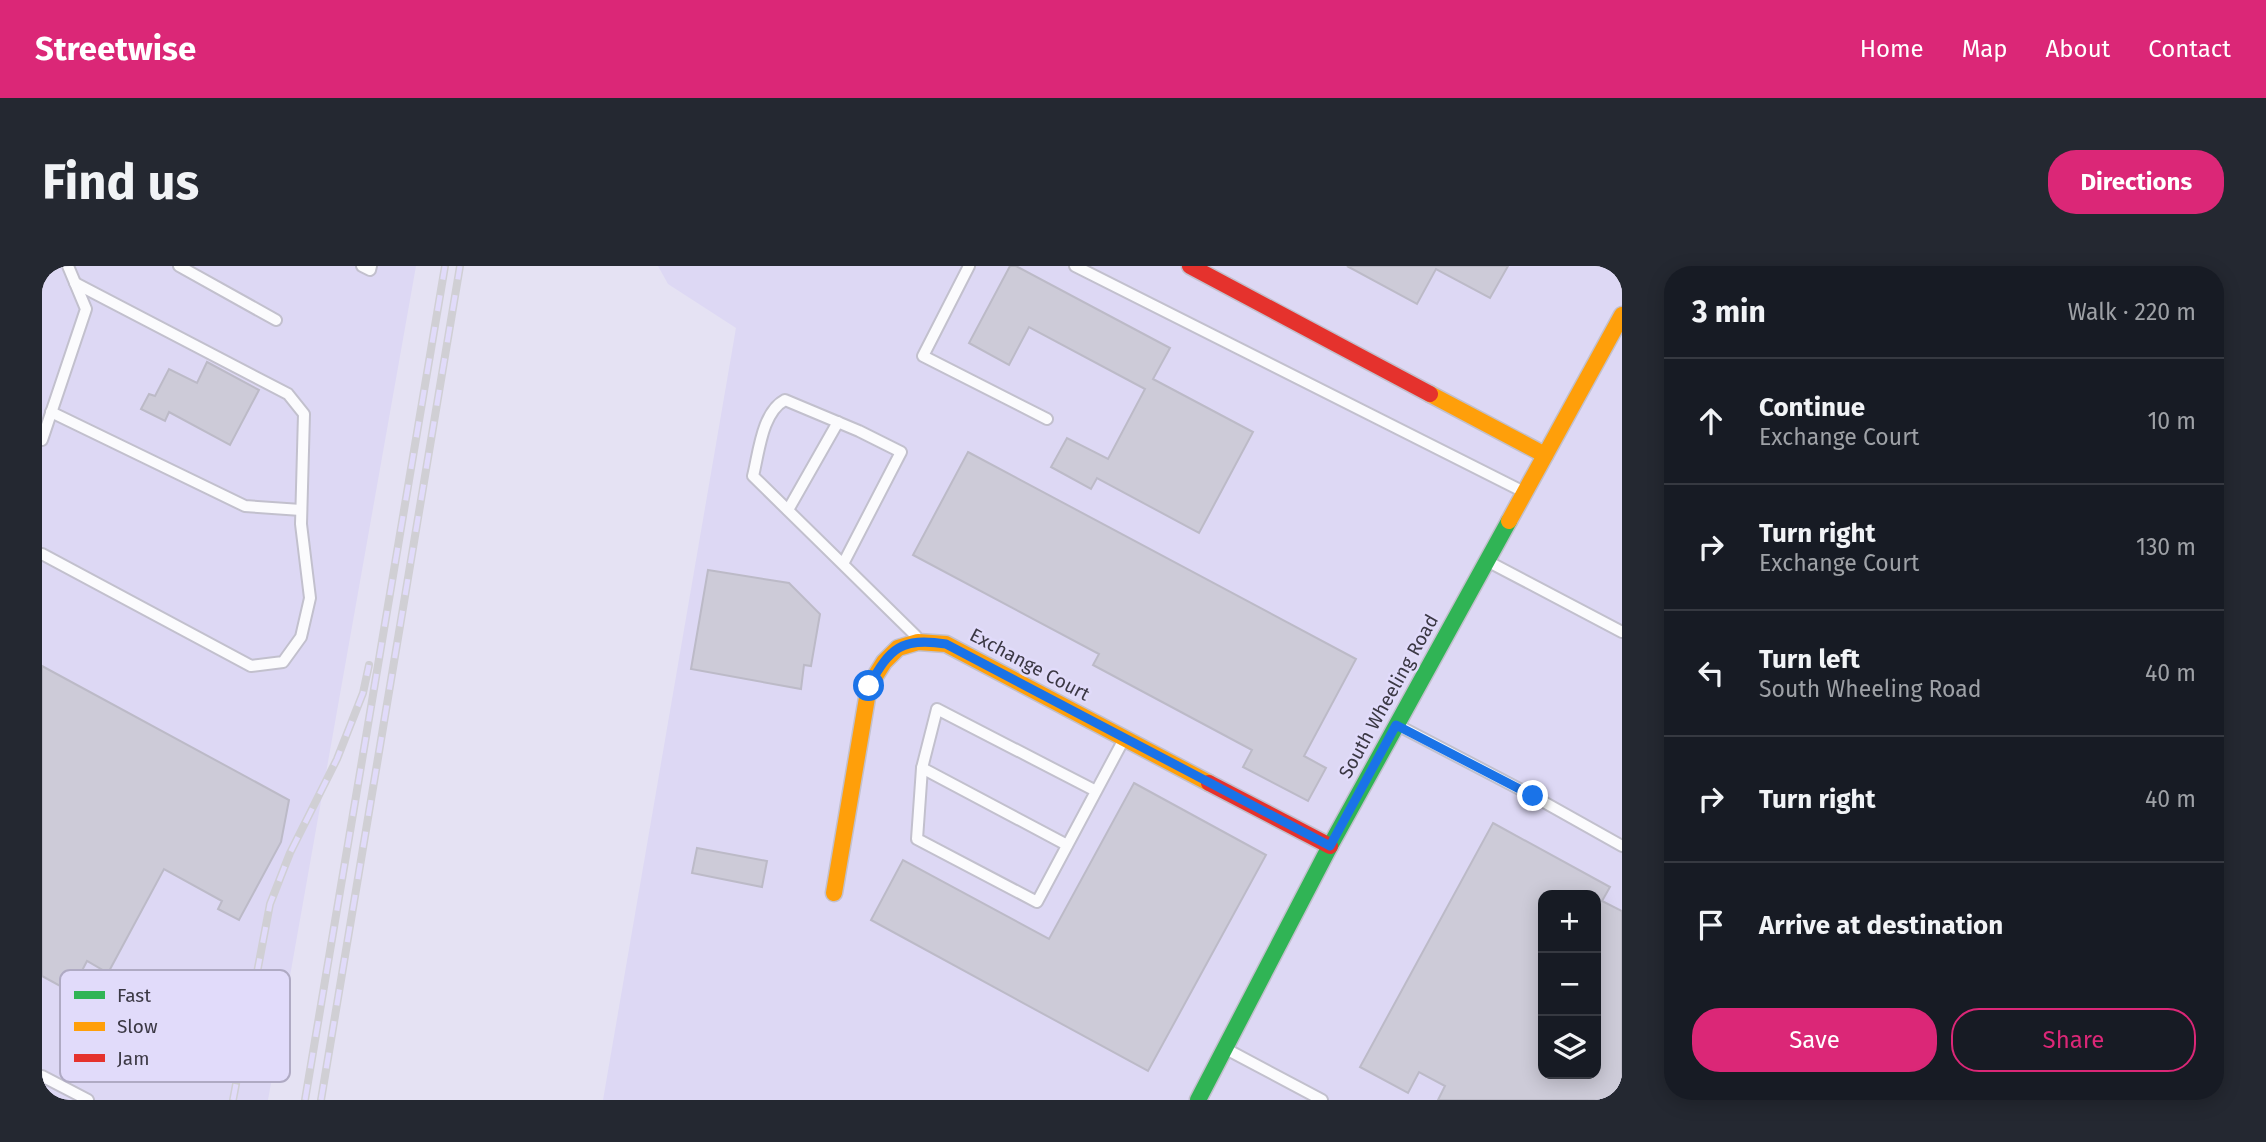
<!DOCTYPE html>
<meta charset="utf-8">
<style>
:root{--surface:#171b24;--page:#242831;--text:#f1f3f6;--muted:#9ea1a6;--line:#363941;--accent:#db2777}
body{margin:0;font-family:"Fira Sans",sans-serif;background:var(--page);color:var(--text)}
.controls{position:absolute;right:21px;bottom:21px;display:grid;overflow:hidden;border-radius:14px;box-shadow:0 4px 18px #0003}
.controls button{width:63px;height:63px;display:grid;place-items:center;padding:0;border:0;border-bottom:2px solid var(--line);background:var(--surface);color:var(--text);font:35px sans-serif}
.stop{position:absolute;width:21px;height:21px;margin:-16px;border:5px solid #1a73e8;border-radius:50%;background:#fff}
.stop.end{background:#1a73e8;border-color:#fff;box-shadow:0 2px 7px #0008}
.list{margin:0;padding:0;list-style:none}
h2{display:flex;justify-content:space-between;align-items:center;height:91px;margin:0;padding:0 28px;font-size:30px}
h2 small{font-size:23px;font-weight:400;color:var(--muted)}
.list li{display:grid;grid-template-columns:46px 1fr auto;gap:21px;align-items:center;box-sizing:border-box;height:126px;padding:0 28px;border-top:2px solid var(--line)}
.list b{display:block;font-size:26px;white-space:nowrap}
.list p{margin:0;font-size:23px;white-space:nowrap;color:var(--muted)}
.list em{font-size:23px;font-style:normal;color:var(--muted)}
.actions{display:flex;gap:14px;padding:21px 28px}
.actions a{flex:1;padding:16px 0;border:2px solid var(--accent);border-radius:28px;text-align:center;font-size:24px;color:var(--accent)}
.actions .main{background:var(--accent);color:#fff}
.icon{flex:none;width:38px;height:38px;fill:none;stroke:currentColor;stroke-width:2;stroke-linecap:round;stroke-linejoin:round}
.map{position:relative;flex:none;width:1580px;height:834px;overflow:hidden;border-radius:28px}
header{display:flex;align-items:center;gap:42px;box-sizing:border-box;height:98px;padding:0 35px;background:var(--accent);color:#fff}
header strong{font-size:33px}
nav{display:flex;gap:38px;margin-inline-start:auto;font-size:24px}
.intro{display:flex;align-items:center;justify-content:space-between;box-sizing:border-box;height:168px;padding:0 42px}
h1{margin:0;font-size:49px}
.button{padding:18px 32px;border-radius:28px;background:var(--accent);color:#fff;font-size:24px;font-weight:700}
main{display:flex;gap:42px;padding:0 42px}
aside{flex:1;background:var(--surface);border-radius:28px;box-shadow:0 4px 18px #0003}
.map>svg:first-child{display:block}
.built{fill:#ddd8f4;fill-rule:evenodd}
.building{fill:#cdcbd8;stroke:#bcbac7;stroke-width:2;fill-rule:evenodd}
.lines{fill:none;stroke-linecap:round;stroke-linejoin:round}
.lane-casing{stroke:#c2c0cd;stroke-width:14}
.fast-casing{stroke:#c2c0cd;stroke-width:19}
.slow-casing{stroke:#c2c0cd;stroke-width:19}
.jam-casing{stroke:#c2c0cd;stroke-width:19}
.lane{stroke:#fbfbfd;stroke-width:10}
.fast{stroke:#30b455;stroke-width:16}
.slow{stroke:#ff9f0a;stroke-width:16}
.jam{stroke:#e5322d;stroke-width:16}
.rail-casing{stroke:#d0cfd4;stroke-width:8}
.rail{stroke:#e1dbfa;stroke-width:5;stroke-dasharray:16;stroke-linecap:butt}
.route{stroke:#1a73e8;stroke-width:9}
.labels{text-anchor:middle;stroke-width:5;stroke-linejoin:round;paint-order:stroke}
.street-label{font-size:19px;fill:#3b3844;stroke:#e1dbfa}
.key{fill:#e1dbfa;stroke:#afaac3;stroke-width:2}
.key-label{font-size:19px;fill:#3b3844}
</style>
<header>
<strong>Streetwise</strong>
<nav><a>Home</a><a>Map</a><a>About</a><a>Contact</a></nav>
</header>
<div class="intro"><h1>Find us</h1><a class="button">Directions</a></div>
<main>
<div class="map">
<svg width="1580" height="834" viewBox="0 0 1580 834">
<rect width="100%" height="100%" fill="#e5e2f3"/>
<g class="built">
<polygon points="0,0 374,0 226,834 0,834"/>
<path d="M616,0H1580V834H561L694,62L626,18ZM1501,629H1554V808H1501Z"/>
</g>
<g class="building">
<polygon points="968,0 974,0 1128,82 1111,113 1211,166 1157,267 1055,212 1049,223 1009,201 1025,172 1066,193 1103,123 987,61 967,99 927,77"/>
<polygon points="1305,0 1466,0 1448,32 1394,3 1375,38"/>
<polygon points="165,96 217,124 188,179 127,146 123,155 99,143 107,128 113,130 127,103 155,117"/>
<polygon points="926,186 1314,393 1262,490 1284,502 1266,535 1201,501 1210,484 1051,399 1057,388 871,289"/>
<polygon points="666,304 747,317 778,348 769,400 762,399 759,423 649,403"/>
<polygon points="0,400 247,534 239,576 197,654 176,643 180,635 122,603 66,707 45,695 29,726 0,710"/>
<polygon points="1092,517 1224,589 1106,805 829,654 861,594 1007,673"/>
<path d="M1451,557L1568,621L1560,635L1580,645V834H1396L1403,820L1377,806L1366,827L1318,801ZM1501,629H1554V808H1501Z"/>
<polygon points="655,582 725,595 720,621 650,607"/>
</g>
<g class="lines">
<g class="lane-casing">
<g id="lane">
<polyline points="137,0 234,54"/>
<polyline points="320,0 328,4 329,0"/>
<polyline points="927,0 881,90 1005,153"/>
<polyline points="1033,0 1480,225"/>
<polyline points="9,146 203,240 259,244"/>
<polyline points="0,174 44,43 26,0"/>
<polyline points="746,244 796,156"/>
<polyline points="0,288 209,400 241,396 259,371 268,332 259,258 262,148 246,128 33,17"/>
<polyline points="1447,296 1580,366"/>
<path d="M801,298L859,186L817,165L743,134C720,146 717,186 711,210L874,370"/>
<polyline points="1357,460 1491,530 1580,580"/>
<polyline points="880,502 1025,579"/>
<path d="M1054,525L895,443L880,502L875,573L995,636C1024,582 1053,528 1082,473"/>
<polyline points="1186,784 1280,834"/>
<polyline points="0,810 46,834"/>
</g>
</g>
<g class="fast-casing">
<polyline id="fast" points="1156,834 1288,580 1467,255"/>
</g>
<g class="slow-casing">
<g id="slow">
<polyline points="1388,128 1503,189"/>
<polyline points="1467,255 1580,49"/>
<polyline points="792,627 827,420 842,396 856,382 876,376 904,378 1167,517"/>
</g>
</g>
<g class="jam-casing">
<g id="jam">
<polyline points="1148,0 1388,128"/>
<polyline points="1167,517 1288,580"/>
</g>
</g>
<use href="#lane" class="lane"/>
<use href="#fast" class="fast"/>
<use href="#slow" class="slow"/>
<use href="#jam" class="jam"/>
<g class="rail-casing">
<g id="rail">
<polyline points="191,834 228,638 248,587 295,493 321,427 327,399"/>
<polyline points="263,834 403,0"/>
<polyline points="279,834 418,0"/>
</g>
</g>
<use href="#rail" class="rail"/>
</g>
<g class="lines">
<path class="route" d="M827,420C848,382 859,371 904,378L1288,580L1354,459L1491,530"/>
</g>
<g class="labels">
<g class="street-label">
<text transform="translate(988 398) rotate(28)" y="7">Exchange Court</text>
<text transform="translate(1346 430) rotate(-61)" y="7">South Wheeling Road</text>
</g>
</g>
<rect x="18" y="704" width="230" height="112" rx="10" class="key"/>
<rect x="32" y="725" width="31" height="8" fill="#30b455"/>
<rect x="32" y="756" width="31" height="9" fill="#ff9f0a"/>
<rect x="32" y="788" width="31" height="8" fill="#e5322d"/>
<g class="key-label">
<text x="75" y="736">Fast</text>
<text x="75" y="767">Slow</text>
<text x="75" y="799">Jam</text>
</g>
</svg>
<div class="controls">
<button>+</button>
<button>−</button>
<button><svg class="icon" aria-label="layers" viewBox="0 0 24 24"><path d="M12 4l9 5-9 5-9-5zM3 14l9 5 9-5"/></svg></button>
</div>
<div class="stop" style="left:827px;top:420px"></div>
<div class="stop end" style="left:1491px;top:530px"></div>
</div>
<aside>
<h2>3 min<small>Walk · 220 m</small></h2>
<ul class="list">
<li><svg class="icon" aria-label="ahead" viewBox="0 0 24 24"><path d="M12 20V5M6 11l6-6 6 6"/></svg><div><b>Continue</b><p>Exchange Court</p></div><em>10 m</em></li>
<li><svg class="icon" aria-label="right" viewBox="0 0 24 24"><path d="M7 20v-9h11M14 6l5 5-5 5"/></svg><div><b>Turn right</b><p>Exchange Court</p></div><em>130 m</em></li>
<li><svg class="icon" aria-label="left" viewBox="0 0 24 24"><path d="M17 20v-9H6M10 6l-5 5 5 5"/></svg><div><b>Turn left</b><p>South Wheeling Road</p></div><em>40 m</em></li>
<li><svg class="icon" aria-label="right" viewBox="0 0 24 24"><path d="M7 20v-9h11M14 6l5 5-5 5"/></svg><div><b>Turn right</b></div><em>40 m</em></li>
<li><svg class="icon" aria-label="arrive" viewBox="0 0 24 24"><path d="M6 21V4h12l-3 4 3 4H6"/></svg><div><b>Arrive at destination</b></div></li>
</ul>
<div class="actions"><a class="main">Save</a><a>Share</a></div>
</aside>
</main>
